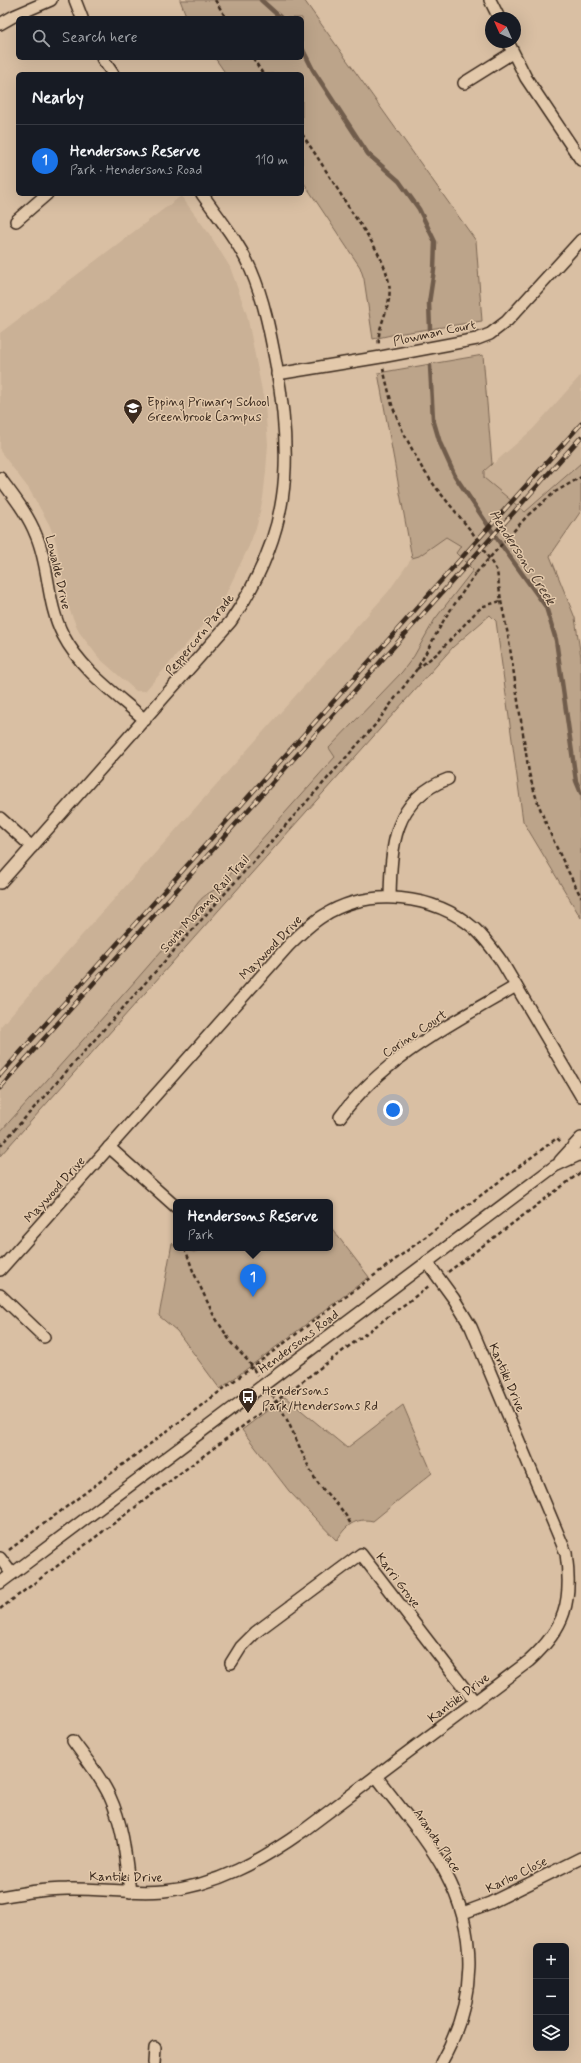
<!DOCTYPE html>
<meta charset="utf-8">
<style>
:root{--surface:#171b24;--page:#242831;--text:#f1f3f6;--muted:#9ea1a6;--line:#363941;--accent:#1a73e8}
body{margin:0;font-family:Mynerve,sans-serif;background:var(--page);color:var(--text)}
.controls{position:absolute;right:12px;bottom:12px;display:grid;overflow:hidden;border-radius:6px;box-shadow:0 4px 16px #0002}
.controls button{width:36px;height:36px;display:grid;place-items:center;padding:0;border:0;border-bottom:1px solid var(--line);background:var(--surface);color:var(--text);font:20px sans-serif}
.compass{position:absolute;left:485px;top:12px;width:36px;height:36px;border-radius:50%;background:var(--surface);box-shadow:0 4px 16px #0002;rotate:315deg}
.you{position:absolute;left:393px;top:1110px;width:14px;height:14px;margin:-10px;border:3px solid #fff;border-radius:50%;background:#1a73e8;box-shadow:0 0 0 6px #1a73e833}
.badge{display:grid;place-items:center;width:26px;height:26px;border-radius:50%;background:var(--accent);color:#fff;font-size:13px;font-weight:700}
.pin{position:absolute;translate:-50% -33px;filter:drop-shadow(0 1px 2px #0008)}
.pin::after{content:'';position:absolute;top:21px;width:14px;height:12px;background:inherit;clip-path:polygon(0 0,100% 0,50% 100%)}
.popup{position:absolute;left:173px;top:1199px;width:160px;height:52px;box-sizing:border-box;display:grid;place-content:center;border-radius:6px;background:var(--surface);filter:drop-shadow(0 1px 3px #0005);font-size:13px;white-space:nowrap;color:var(--muted)}
.popup b{font-size:15px;color:var(--text)}
.popup::after{content:'';position:absolute;left:50%;top:100%;margin-left:-8px;border:8px solid transparent;border-top-color:var(--surface)}
.list{margin:0;padding:0;list-style:none}
h2{display:flex;justify-content:space-between;align-items:center;height:52px;margin:0;padding:0 16px;font-size:17px}
h2 small{font-size:13px;font-weight:400;color:var(--muted)}
.list li{display:grid;grid-template-columns:26px 1fr auto;gap:12px;align-items:center;box-sizing:border-box;height:72px;padding:0 16px;border-top:1px solid var(--line)}
.list b{display:block;font-size:15px;white-space:nowrap}
.list p{margin:0;font-size:13px;white-space:nowrap;color:var(--muted)}
.list em{font-size:13px;font-style:normal;color:var(--muted)}
.icon{flex:none;width:22px;height:22px;fill:none;stroke:currentColor;stroke-width:2;stroke-linecap:round;stroke-linejoin:round}
.map{position:relative;flex:none;width:581px;height:2063px;overflow:hidden}
.search{position:absolute;background:var(--surface);box-shadow:0 4px 16px #0002;left:16px;top:16px;width:288px;height:44px;display:flex;align-items:center;gap:10px;box-sizing:border-box;padding:0 14px;border-radius:6px;color:var(--muted);font-size:15px}
.panel{position:absolute;background:var(--surface);box-shadow:0 4px 16px #0002;left:16px;top:72px;width:288px;height:124px;border-radius:6px}
.map>svg:first-child{display:block}
.built{fill:#cab196}
.green{fill:#bca48a;stroke:#7c6754}
.lines{fill:none;stroke-linecap:round;stroke-linejoin:round}
.stream{stroke:#705c4b;stroke-width:4.5}
.street-casing{stroke:#3b2a1e;stroke-width:14}
.path{stroke:#3b2a1e;stroke-width:2.5;stroke-dasharray:4 3;stroke-linecap:butt}
.street{stroke:#e3c9ab;stroke-width:11}
.rail-casing{stroke:#3b2a1e;stroke-width:4.5}
.rail{stroke:#e3c9ab;stroke-width:3;stroke-dasharray:9;stroke-linecap:butt}
.path-bridge{stroke:#3b2a1e;stroke-width:2.5;stroke-dasharray:4 3;stroke-linecap:butt}
.labels{text-anchor:middle;stroke-width:3;stroke-linejoin:round;paint-order:stroke}
.street-label{font-size:13px;fill:#3b2a1e;stroke:#e3c9ab}
.poi-label{font-size:13px;fill:#3b2a1e;stroke:#e3c9ab;text-anchor:start}
.water-label{font-size:14px;font-style:italic;fill:#4d3b2d;stroke:#e3c9ab}
</style>
<div class="map">
<svg width="581" height="2063" viewBox="0 0 581 2063">
<rect width="100%" height="100%" fill="#d9bfa3"/>
<filter id="ink" filterUnits="userSpaceOnUse"><feTurbulence type="fractalNoise" baseFrequency=".025" numOctaves="2"/><feDisplacementMap in="SourceGraphic" scale="8" xChannelSelector="R" yChannelSelector="G"/><feConvolveMatrix kernelMatrix="1 2 1 2 8 2 1 2 1" color-interpolation-filters="sRGB"/></filter>
<g filter="url(#ink)">
<g class="built">
<polygon points="181,196 210,235 230,267 247,315 265,406 268,444 266,471 263,498 257,525 249,546 220,606 145,691 136,691 99,658 79,632 67,604 56,542 49,524 29,489 0,451 0,333"/>
<polygon points="581,375 581,463 525,512 484,478 484,472 533,429"/>
<polygon points="446,537 461,546 474,570 402,672 329,748 335,757 217,889 206,893 174,937 97,1026 0,1132 0,1027 388,592 412,558 419,556"/>
</g>
<g class="green">
<polygon points="180,0 304,0 476,241 482,321 396,334 373,339 364,279 360,267 302,180 302,74 226,74 215,58 302,58 302,18 187,18"/>
<path d="M483,355L492,464L484,471V478L525,512L581,463V511L550,556L575,618L581,657V918L523,821L496,621L490,615L453,647L0,1156V1132C60,1066 119,1000 177,933C192,916 195,897 217,889L335,757L329,748L402,672L414,656L435,619L473,570L456,553L461,546L446,537L419,556L412,558L378,373Z"/>
<polygon points="330,1226 369,1277 220,1389 177,1331 159,1316 172,1243 176,1248 194,1252 206,1248 330,1248"/>
<path d="M285,1397L347,1448L403,1405L432,1473L373,1521C356,1517 344,1526 337,1541L289,1491L242,1430Z"/>
</g>
<g class="lines">
<g class="stream">
<polyline points="261,0 281,18"/>
<polyline points="302,48 313,70 368,154 399,181 419,209 435,242 434,270 429,303 430,329"/>
<polyline points="430,366 433,419 440,443 455,476 500,543 546,607 556,640 576,781 581,793"/>
</g>
<g class="street-casing">
<g id="street">
<polyline points="75,0 82,18"/>
<polyline points="490,0 499,18"/>
<polyline points="0,24 14,16 51,0"/>
<polyline points="508,42 526,78 581,160"/>
<polyline points="102,58 113,74"/>
<polyline points="464,83 512,53"/>
<polyline points="16,221 47,194"/>
<polyline points="277,374 381,357 477,339 490,334 507,321 581,240"/>
<path d="M0,478C13,496 28,514 36,535C50,567 46,602 63,635C81,670 116,694 145,720"/>
<polyline points="0,818 32,847"/>
<path d="M0,883L231,621C290,535 294,463 276,364C270,332 264,300 251,270C239,242 219,218 202,194"/>
<path d="M390,897C391,847 393,799 448,779"/>
<path d="M340,1117C384,1057 453,1023 516,986"/>
<polyline points="109,1147 176,1207"/>
<polyline points="560,1161 581,1138"/>
<path d="M0,1270L288,946C299,935 310,924 323,916C369,887 434,894 475,929C486,939 494,951 502,962L581,1096"/>
<polyline points="0,1295 44,1337"/>
<polyline points="0,1558 12,1574"/>
<polyline points="0,1583 555,1166 581,1154"/>
<polyline points="231,1663 241,1647 256,1632 361,1554 475,1702"/>
<path d="M73,1741C86,1759 101,1777 110,1797C124,1827 126,1860 130,1892"/>
<path d="M376,1776C399,1807 427,1838 445,1872C479,1935 476,2001 441,2063"/>
<path d="M0,1897C22,1893 44,1889 67,1889C99,1888 131,1894 164,1891C216,1886 262,1860 303,1831L529,1661C565,1628 573,1602 566,1553L471,1327L454,1299L427,1262"/>
<polyline points="463,1913 490,1903 581,1858"/>
<polyline points="154,2063 155,2048"/>
</g>
</g>
<g class="path">
<polyline points="215,0 226,18"/>
<polyline points="253,58 263,74"/>
<path d="M302,134C319,159 335,185 351,211C366,233 384,257 389,283C393,308 376,325 379,345"/>
<path d="M383,368L392,405L403,432L422,468L437,489L472,532L497,571L501,601L508,635L529,773C540,817 561,857 581,897"/>
<polyline points="528,515 555,492 581,477"/>
<polyline points="417,669 438,653 477,611 484,606 501,601"/>
<polyline points="0,1146 375,725 417,669 445,618 476,573"/>
<polyline points="185,1248 193,1271 213,1314 232,1344 249,1362 257,1375"/>
<polyline points="448,1272 581,1172"/>
<path d="M272,1395C290,1419 299,1450 314,1477C324,1494 343,1506 351,1525"/>
<polyline points="9,1550 557,1138 561,1142"/>
<polyline points="0,1609 429,1286"/>
</g>
<use href="#street" class="street"/>
<g class="rail-casing">
<g id="rail">
<polyline points="0,1075 581,424"/>
<polyline points="0,1088 581,437"/>
</g>
</g>
<use href="#rail" class="rail"/>
<polyline class="path-bridge" points="476,573 528,515"/>
</g>
</g>
<defs>
<g id="school-pin" transform="scale(1)"><path d="M0 17L-7.5 6A9.5 9.5 0 1 1 7.5 6Z" fill="#3b2a1e" stroke="#e3c9ab"/><path d="M0-5L7-2L0 1L-7-2ZM-4 1L0 2.5L4 1V4Q0 6-4 4Z" fill="#fff"/></g>
<g id="bus-pin" transform="scale(1)"><path d="M0 17L-7.5 6A9.5 9.5 0 1 1 7.5 6Z" fill="#3b2a1e" stroke="#e3c9ab"/><path d="M-5-6H5V4H4V6H2V4H-2V6H-4V4H-5ZM-3.5-4V0h7V-4ZM-3.5 1.2v1.5H-2V1.2ZM2 1.2v1.5H3.5V1.2Z" fill="#fff"/></g>
</defs>
<g fill-rule="evenodd">
<use href="#school-pin" x="133" y="408"/>
<use href="#bus-pin" x="248" y="1397"/>
</g>
<g class="labels">
<g class="street-label">
<text transform="translate(434 332) rotate(-12)" y="5">Plowman Court</text>
<text transform="translate(59 572) rotate(77)" y="5">Lowalde Drive</text>
<text transform="translate(199 634) rotate(-51)" y="5">Peppercorn Parade</text>
<text transform="translate(204 903) rotate(-48)" y="5">South Morang Rail Trail</text>
<text transform="translate(270 947) rotate(-46)" y="5">Maywood Drive</text>
<text transform="translate(414 1033) rotate(-34)" y="5">Corine Court</text>
<text transform="translate(54 1189) rotate(-48)" y="5">Maywood Drive</text>
<text transform="translate(298 1341) rotate(-37)" y="5">Hendersons Road</text>
<text transform="translate(508 1377) rotate(67)" y="5">Kantiki Drive</text>
<text transform="translate(399 1580) rotate(53)" y="5">Karri Grove</text>
<text transform="translate(458 1697) rotate(-37)" y="5">Kantiki Drive</text>
<text transform="translate(438 1840) rotate(56)" y="5">Aranda Place</text>
<text transform="translate(516 1874) rotate(-26)" y="5">Karloo Close</text>
<text transform="translate(126 1876) rotate(1)" y="5">Kantiki Drive</text>
</g>
<g class="poi-label">
<text x="147" y="406">Epping Primary School<tspan x="147" dy="15">Greenbrook Campus</tspan></text>
<text x="262" y="1395">Hendersons<tspan x="262" dy="15">Park/Hendersons Rd</tspan></text>
</g>
<g class="water-label">
<text transform="translate(523 557) rotate(57)" y="5">Hendersons Creek</text>
</g>
</g>
</svg>
<div class="controls">
<button>+</button>
<button>−</button>
<button><svg class="icon" aria-label="layers" viewBox="0 0 24 24"><path d="M12 4l9 5-9 5-9-5zM3 14l9 5 9-5"/></svg></button>
</div>
<svg class="compass" viewBox="-18 -18 36 36"><path d="M0-13l5 13h-10z" fill="#e53935"/><path d="M0 13l5-13h-10z" fill="#9ea1a6"/></svg>
<div class="you"></div>
<div class="pin badge" style="left:253px;top:1297px">1</div>
<div class="popup"><b>Hendersons Reserve</b>Park</div>
<div class="search"><svg class="icon" aria-label="search" viewBox="0 0 24 24"><circle cx="10" cy="10" r="6"/><path d="M15 15l6 6"/></svg>Search here</div>
<section class="panel">
<h2>Nearby<small></small></h2>
<ul class="list">
<li><span class="badge">1</span><div><b>Hendersons Reserve</b><p>Park · Hendersons Road</p></div><em>110 m</em></li>
</ul>
</section>
</div>
